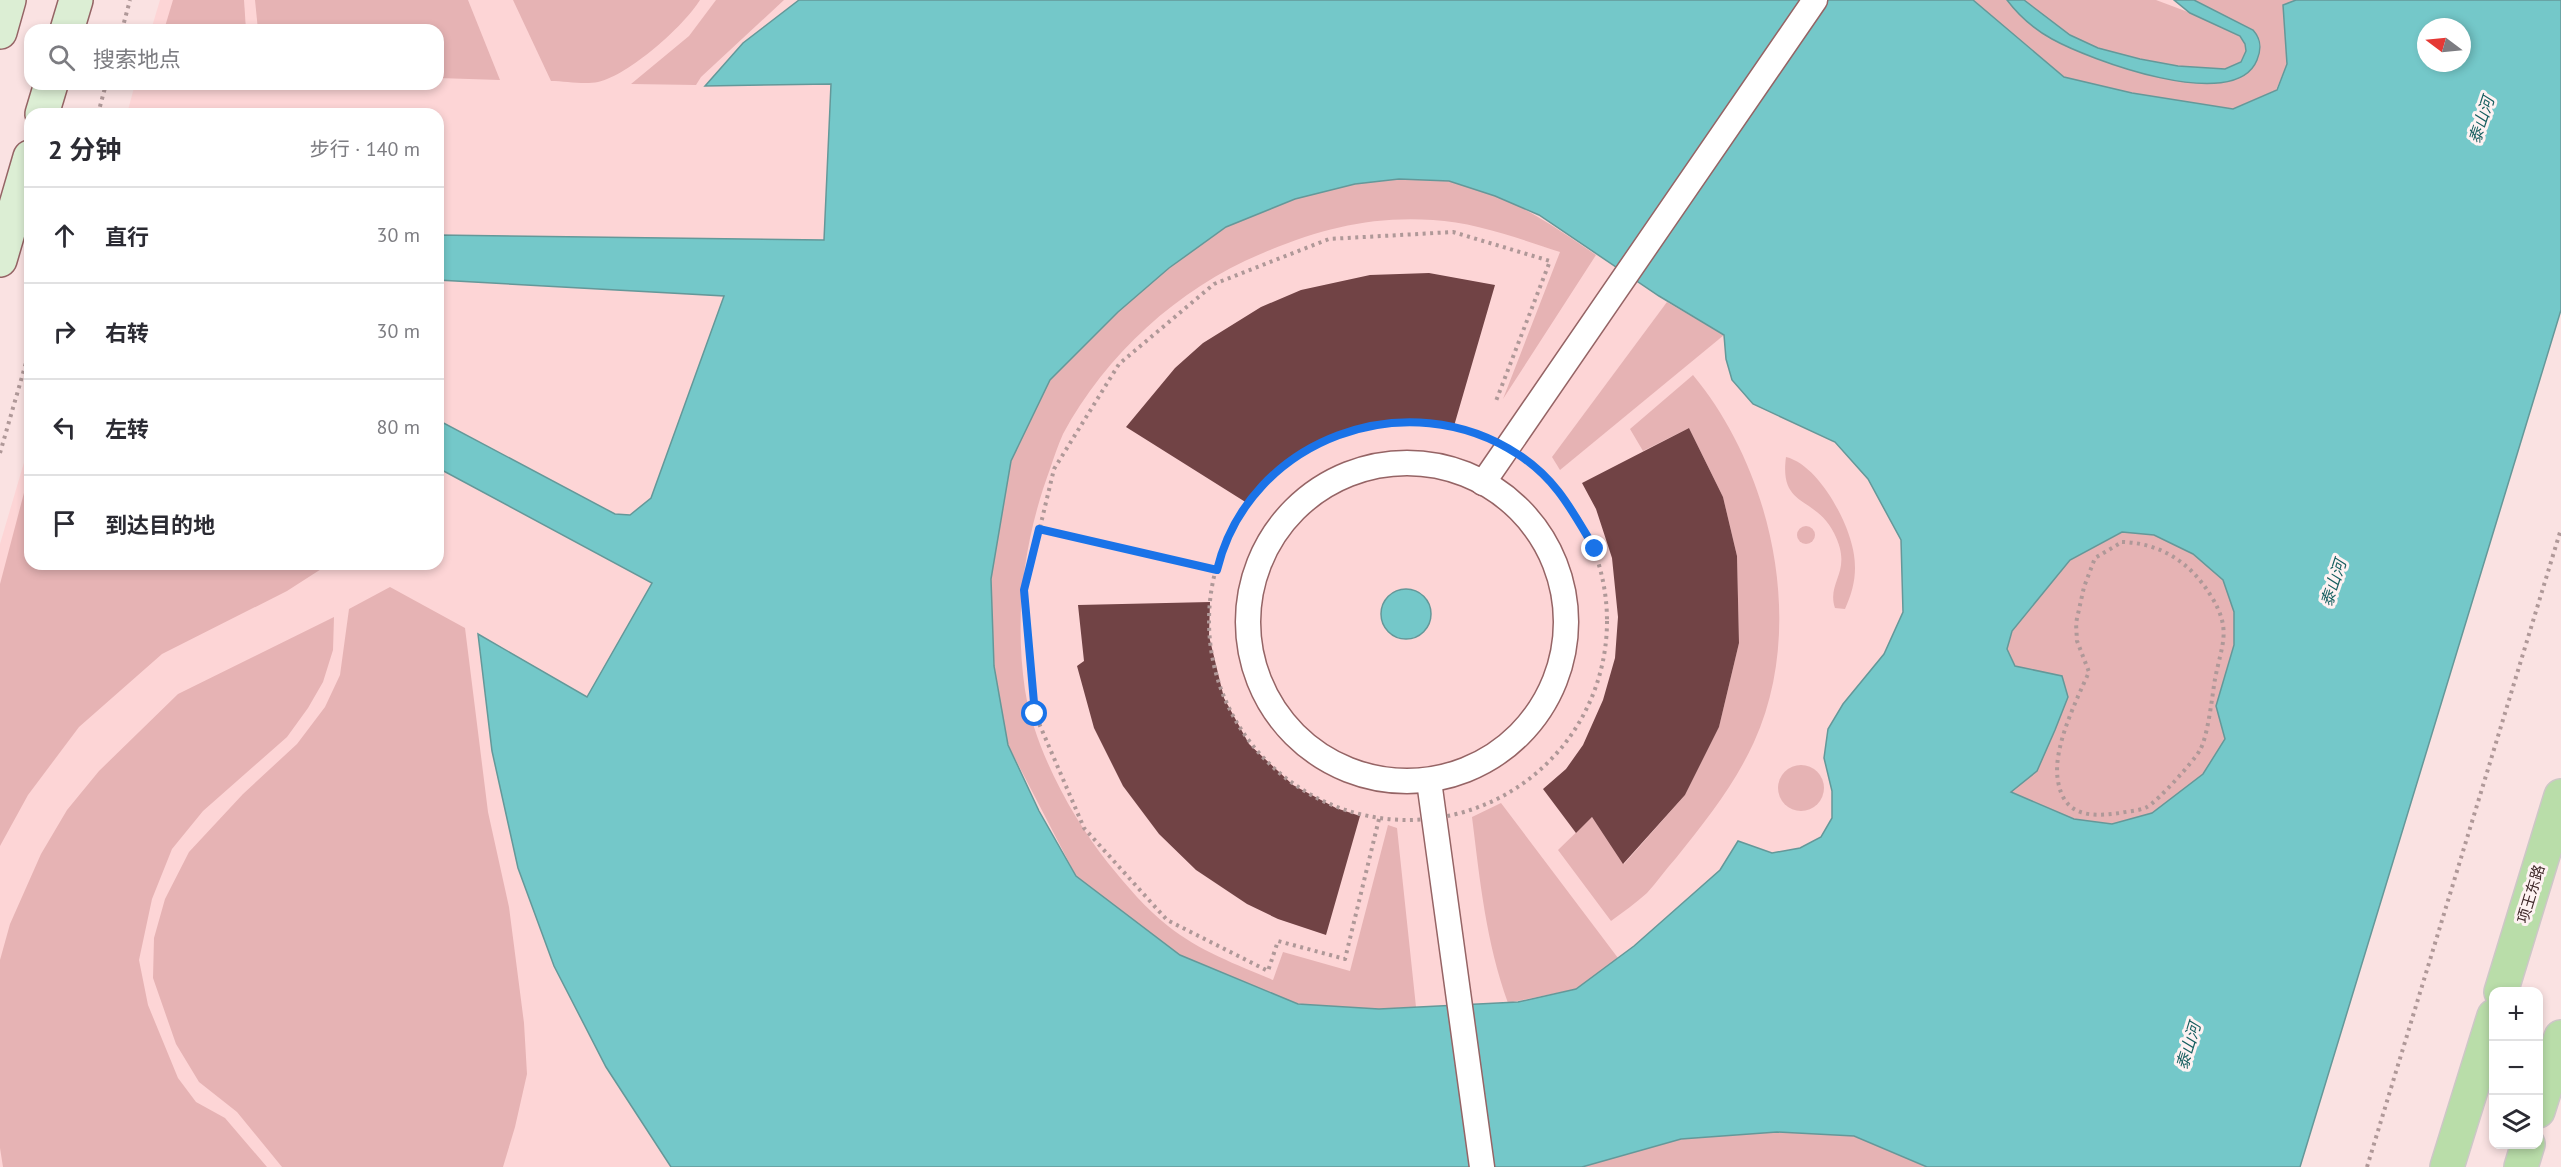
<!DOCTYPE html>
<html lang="zh">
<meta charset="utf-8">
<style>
:root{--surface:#fff;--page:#f2f2f3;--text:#2b2b33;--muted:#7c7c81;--line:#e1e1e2}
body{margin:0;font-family:"PT Sans","Noto Sans SC",sans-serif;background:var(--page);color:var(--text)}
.controls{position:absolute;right:18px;bottom:18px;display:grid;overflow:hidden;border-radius:12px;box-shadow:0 3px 9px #0003}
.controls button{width:54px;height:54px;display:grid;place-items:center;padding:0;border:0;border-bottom:2px solid var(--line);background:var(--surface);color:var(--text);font:30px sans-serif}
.compass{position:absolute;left:2417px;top:18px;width:54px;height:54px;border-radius:50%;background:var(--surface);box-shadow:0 3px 9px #0003;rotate:286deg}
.stop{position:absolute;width:18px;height:18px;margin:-14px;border:4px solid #1a73e8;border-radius:50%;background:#fff}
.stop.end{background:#1a73e8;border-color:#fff;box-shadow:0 2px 6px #0008}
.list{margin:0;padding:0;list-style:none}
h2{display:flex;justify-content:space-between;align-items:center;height:78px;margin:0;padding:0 24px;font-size:26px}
h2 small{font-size:20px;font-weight:400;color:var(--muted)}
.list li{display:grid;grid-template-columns:39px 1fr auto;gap:18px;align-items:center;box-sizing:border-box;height:96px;padding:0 24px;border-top:2px solid var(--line)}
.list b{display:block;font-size:22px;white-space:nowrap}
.list em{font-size:20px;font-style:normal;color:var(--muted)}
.icon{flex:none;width:33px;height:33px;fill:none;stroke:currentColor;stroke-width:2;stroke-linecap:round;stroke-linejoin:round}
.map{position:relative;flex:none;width:2561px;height:1167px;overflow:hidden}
.search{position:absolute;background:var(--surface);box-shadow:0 3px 9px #0003;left:24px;top:24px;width:420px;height:66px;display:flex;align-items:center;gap:15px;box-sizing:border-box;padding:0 21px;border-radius:18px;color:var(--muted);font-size:22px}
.panel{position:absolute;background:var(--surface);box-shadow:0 3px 9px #0003;left:24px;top:108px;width:420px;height:462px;border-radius:18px}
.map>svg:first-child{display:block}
.built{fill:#fdd5d6}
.green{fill:#e6b3b4}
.water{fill:#74c8c9;stroke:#649899;stroke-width:1.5;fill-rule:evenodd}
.building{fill:#714345}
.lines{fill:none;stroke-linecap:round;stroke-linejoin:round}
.lane-casing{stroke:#956465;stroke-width:27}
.secondary-casing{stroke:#956465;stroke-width:36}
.primary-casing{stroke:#cdc7c7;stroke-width:36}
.path{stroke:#af9898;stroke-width:4;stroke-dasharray:3 4.5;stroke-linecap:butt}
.lane{stroke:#fff;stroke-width:24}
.secondary{stroke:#dceed4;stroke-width:33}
.primary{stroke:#b9dda9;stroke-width:33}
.route{stroke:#1a73e8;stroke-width:8}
.labels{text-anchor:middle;stroke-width:6;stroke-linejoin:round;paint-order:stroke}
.street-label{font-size:15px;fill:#3e2829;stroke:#fef2f2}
.water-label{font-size:16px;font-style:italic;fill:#165e5f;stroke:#fef2f2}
</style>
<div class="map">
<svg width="2561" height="1167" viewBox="0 0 2561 1167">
<rect width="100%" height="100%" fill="#fae2e2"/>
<polygon class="built" points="160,0 2400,0 2044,1167 0,1167 0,544 30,442 30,564 438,564 438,114 127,114 135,84 438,84 438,30 151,30"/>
<g class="green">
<polygon points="173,0 244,0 246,30 164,30"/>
<polygon points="255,0 468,0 500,80 438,78 438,30 258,30"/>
<path d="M513,0H700C683,27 629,75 598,82C584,85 565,81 551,81Z"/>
<polygon points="716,0 784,0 701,77 696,85 631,84 689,36"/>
<polygon points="1973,0 2156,0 2188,12 2174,0 2296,0 2283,6 2287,64 2276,90 2233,109 2132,93 2064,77"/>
<path d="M1399,179C1415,179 1433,178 1449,181C1504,191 1551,224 1596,255L1503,399L1560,252C1520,239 1474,222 1433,220C1370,216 1320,229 1263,253C1180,287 1106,354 1063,434C1058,445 1054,457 1050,469C1024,539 1014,615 1025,690C1035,750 1071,816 1108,863C1126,885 1146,909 1168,926C1199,951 1238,965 1273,980L1283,952L1350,971L1388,825L1397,828L1416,1007L1379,1009L1298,1004L1180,955L1076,876L1008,745L994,666L991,579L1011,461L1050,380L1118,312L1169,268L1226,227L1295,199L1355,184Z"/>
<polygon points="1667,302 1724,335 1560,470 1552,457"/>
<path d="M1693,375C1772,470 1807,626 1754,742C1735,784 1705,822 1676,858C1666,869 1657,882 1647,893C1636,903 1623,912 1611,921L1558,850L1592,817L1624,864L1685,795L1719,727L1739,643L1737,556L1723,497L1689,428L1643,451L1630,429Z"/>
<path d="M1786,457C1819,465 1850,524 1854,555C1857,575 1853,591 1845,609L1835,608C1826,581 1854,572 1834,533C1815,495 1779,509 1786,457Z"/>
<polygon points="30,470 30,564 329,564 287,591 162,654 79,727 28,795 0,846 0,584"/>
<circle cx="1806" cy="535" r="9"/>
<polygon points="2123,532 2154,535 2193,554 2223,580 2234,612 2234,645 2216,706 2225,739 2203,774 2152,813 2112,824 2074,819 2011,792 2033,671 2015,666 2007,649 2012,631 2070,560"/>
<polygon points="390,587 465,628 488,812 509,907 524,1023 527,1074 515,1127 503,1167 282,1167 237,1112 199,1082 176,1044 153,978 154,938 165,899 189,852 243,794 297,744 325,707 340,675 349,609"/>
<polygon points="334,617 333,650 323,682 308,708 287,737 203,811 172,849 152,899 139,960 148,1005 178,1078 196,1102 225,1118 267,1167 3,1167 0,1148 0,960 10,924 41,854 67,810 99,771 178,694"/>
<circle cx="1801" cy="788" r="23"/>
<path d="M1501,803L1618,958L1576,989L1508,1003C1486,942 1480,881 1472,817Z"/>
<polygon points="1777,1132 1854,1136 1927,1167 1582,1167 1681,1139"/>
</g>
<g class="water">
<path d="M799,0H1973L2064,77L2132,93L2233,109L2277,90L2287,64L2283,5L2296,0H2561V310L2300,1167H1927L1854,1136L1777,1132L1681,1139L1582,1167H671L606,1067L554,966L518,868L492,751L478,634L587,697L652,583L438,468V420L615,514L630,515L651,498L724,296L438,280V235L824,240L831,84L705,86L743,43ZM2426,27H2462V63H2426ZM1399,179L1449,181L1495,196L1539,215L1659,296L1724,335L1726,359L1732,380L1753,404L1835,442L1868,479L1901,540L1903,612L1884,654L1843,704L1828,729L1824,758L1832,791V818L1821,837L1800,848L1772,853L1738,841L1720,870L1634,946L1576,989L1518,1002L1379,1009L1298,1004L1180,955L1076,876L1039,811L1008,745L994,666L991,579L1011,461L1050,380L1118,312L1169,268L1226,227L1295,199L1355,184ZM2122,532L2154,535L2193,554L2223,580L2234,612V645L2216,706L2225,739L2203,774L2152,813L2112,824L2074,819L2011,792L2037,771L2055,730L2068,697L2062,676L2015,666L2007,649L2012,631L2070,560Z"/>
<path d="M2007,0H2024L2070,35L2098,48L2140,59L2178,66L2225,69L2241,62L2246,51L2245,44L2240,36L2190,13L2174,0H2194L2253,30C2261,39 2262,48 2257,60C2235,115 2088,59 2052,39C2034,29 2019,16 2007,0Z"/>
<circle cx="1406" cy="614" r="25"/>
</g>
<g class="building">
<polygon points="1429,273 1495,285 1454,426 1405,421 1357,428 1316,444 1282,466 1247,503 1126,427 1175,368 1203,343 1261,307 1301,290 1370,275"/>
<polygon points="1689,428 1723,497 1737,556 1739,643 1719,727 1685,795 1623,864 1592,817 1576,833 1543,789 1566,769 1583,745 1603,700 1615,658 1618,617 1612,558 1596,509 1582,483"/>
<polygon points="1210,602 1209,636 1224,698 1249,744 1293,785 1336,808 1360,816 1326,935 1278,919 1247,904 1196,870 1159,834 1123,786 1094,728 1077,666 1084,661 1078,605"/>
</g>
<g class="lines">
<g class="lane-casing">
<g id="lane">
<circle cx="1407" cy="622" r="159"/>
<polyline points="1483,483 1815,0"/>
<polyline points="1429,781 1482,1167"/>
</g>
</g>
<g class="secondary-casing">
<g id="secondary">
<polyline points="67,30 76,0"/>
<polyline points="0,32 9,0"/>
<polyline points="42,114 51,84"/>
<polyline points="0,260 30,157"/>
</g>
</g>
<g class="primary-casing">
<g id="primary">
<polyline points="2501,992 2561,796"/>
<polyline points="2538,1111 2561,1037"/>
<polyline points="2447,1167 2494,1016"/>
<polyline points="2521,1167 2528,1144"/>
</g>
</g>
<g class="path">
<polyline points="122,30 130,0"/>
<polyline points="98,114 106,84"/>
<circle cx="1408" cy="621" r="199"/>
<polyline points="0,453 30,349"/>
<polyline points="1039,529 1217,570"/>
<path d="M2122,542C2161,543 2191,563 2211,596C2232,630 2222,643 2215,679C2212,697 2208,736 2200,750C2194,761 2158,801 2147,807C2139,811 2129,811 2120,813C2091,817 2064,817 2058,781C2052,749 2076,701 2089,672L2077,641L2076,623L2084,587L2095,558Z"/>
<polyline points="1379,819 1345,959 1278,941 1268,971 1167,920 1084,828 1035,714 1025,590 1054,469 1119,364 1214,284 1329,239 1453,232 1550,261 1496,401"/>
<polyline points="2367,1167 2561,529"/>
</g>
<use href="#lane" class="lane"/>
<use href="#secondary" class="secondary"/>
<use href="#primary" class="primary"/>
</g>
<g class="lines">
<path class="route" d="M1035,714L1024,590L1039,529L1217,570C1249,438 1408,381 1519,455C1557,480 1572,511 1595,549"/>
</g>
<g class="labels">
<g class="street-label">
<text transform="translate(2531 894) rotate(-73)" y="5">项王东路</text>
</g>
<g class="water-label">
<text transform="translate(2481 120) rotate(-72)" y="6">泰山河</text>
<text transform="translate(2333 583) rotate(-72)" y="6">泰山河</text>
<text transform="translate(2188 1046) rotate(-73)" y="6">泰山河</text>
</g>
</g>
</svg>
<div class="controls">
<button>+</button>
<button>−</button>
<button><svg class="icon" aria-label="layers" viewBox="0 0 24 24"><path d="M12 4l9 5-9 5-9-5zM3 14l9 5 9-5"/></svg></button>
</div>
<svg class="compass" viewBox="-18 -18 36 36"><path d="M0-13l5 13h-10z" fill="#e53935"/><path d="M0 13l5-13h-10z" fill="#7c7c81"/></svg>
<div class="stop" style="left:1035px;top:714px"></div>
<div class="stop end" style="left:1595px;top:549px"></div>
<div class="search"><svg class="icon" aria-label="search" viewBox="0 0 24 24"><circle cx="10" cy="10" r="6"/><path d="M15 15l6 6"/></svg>搜索地点</div>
<section class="panel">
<h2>2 分钟<small>步行 · 140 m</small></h2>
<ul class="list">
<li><svg class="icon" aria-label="ahead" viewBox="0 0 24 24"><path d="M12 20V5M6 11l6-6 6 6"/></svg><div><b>直行</b></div><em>30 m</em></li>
<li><svg class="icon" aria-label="right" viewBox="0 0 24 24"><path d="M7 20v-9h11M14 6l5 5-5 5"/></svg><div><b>右转</b></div><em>30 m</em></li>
<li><svg class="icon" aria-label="left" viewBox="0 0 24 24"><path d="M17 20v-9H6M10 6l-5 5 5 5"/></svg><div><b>左转</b></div><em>80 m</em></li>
<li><svg class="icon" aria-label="arrive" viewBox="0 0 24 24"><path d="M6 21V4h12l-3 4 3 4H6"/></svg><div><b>到达目的地</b></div></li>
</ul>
</section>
</div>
